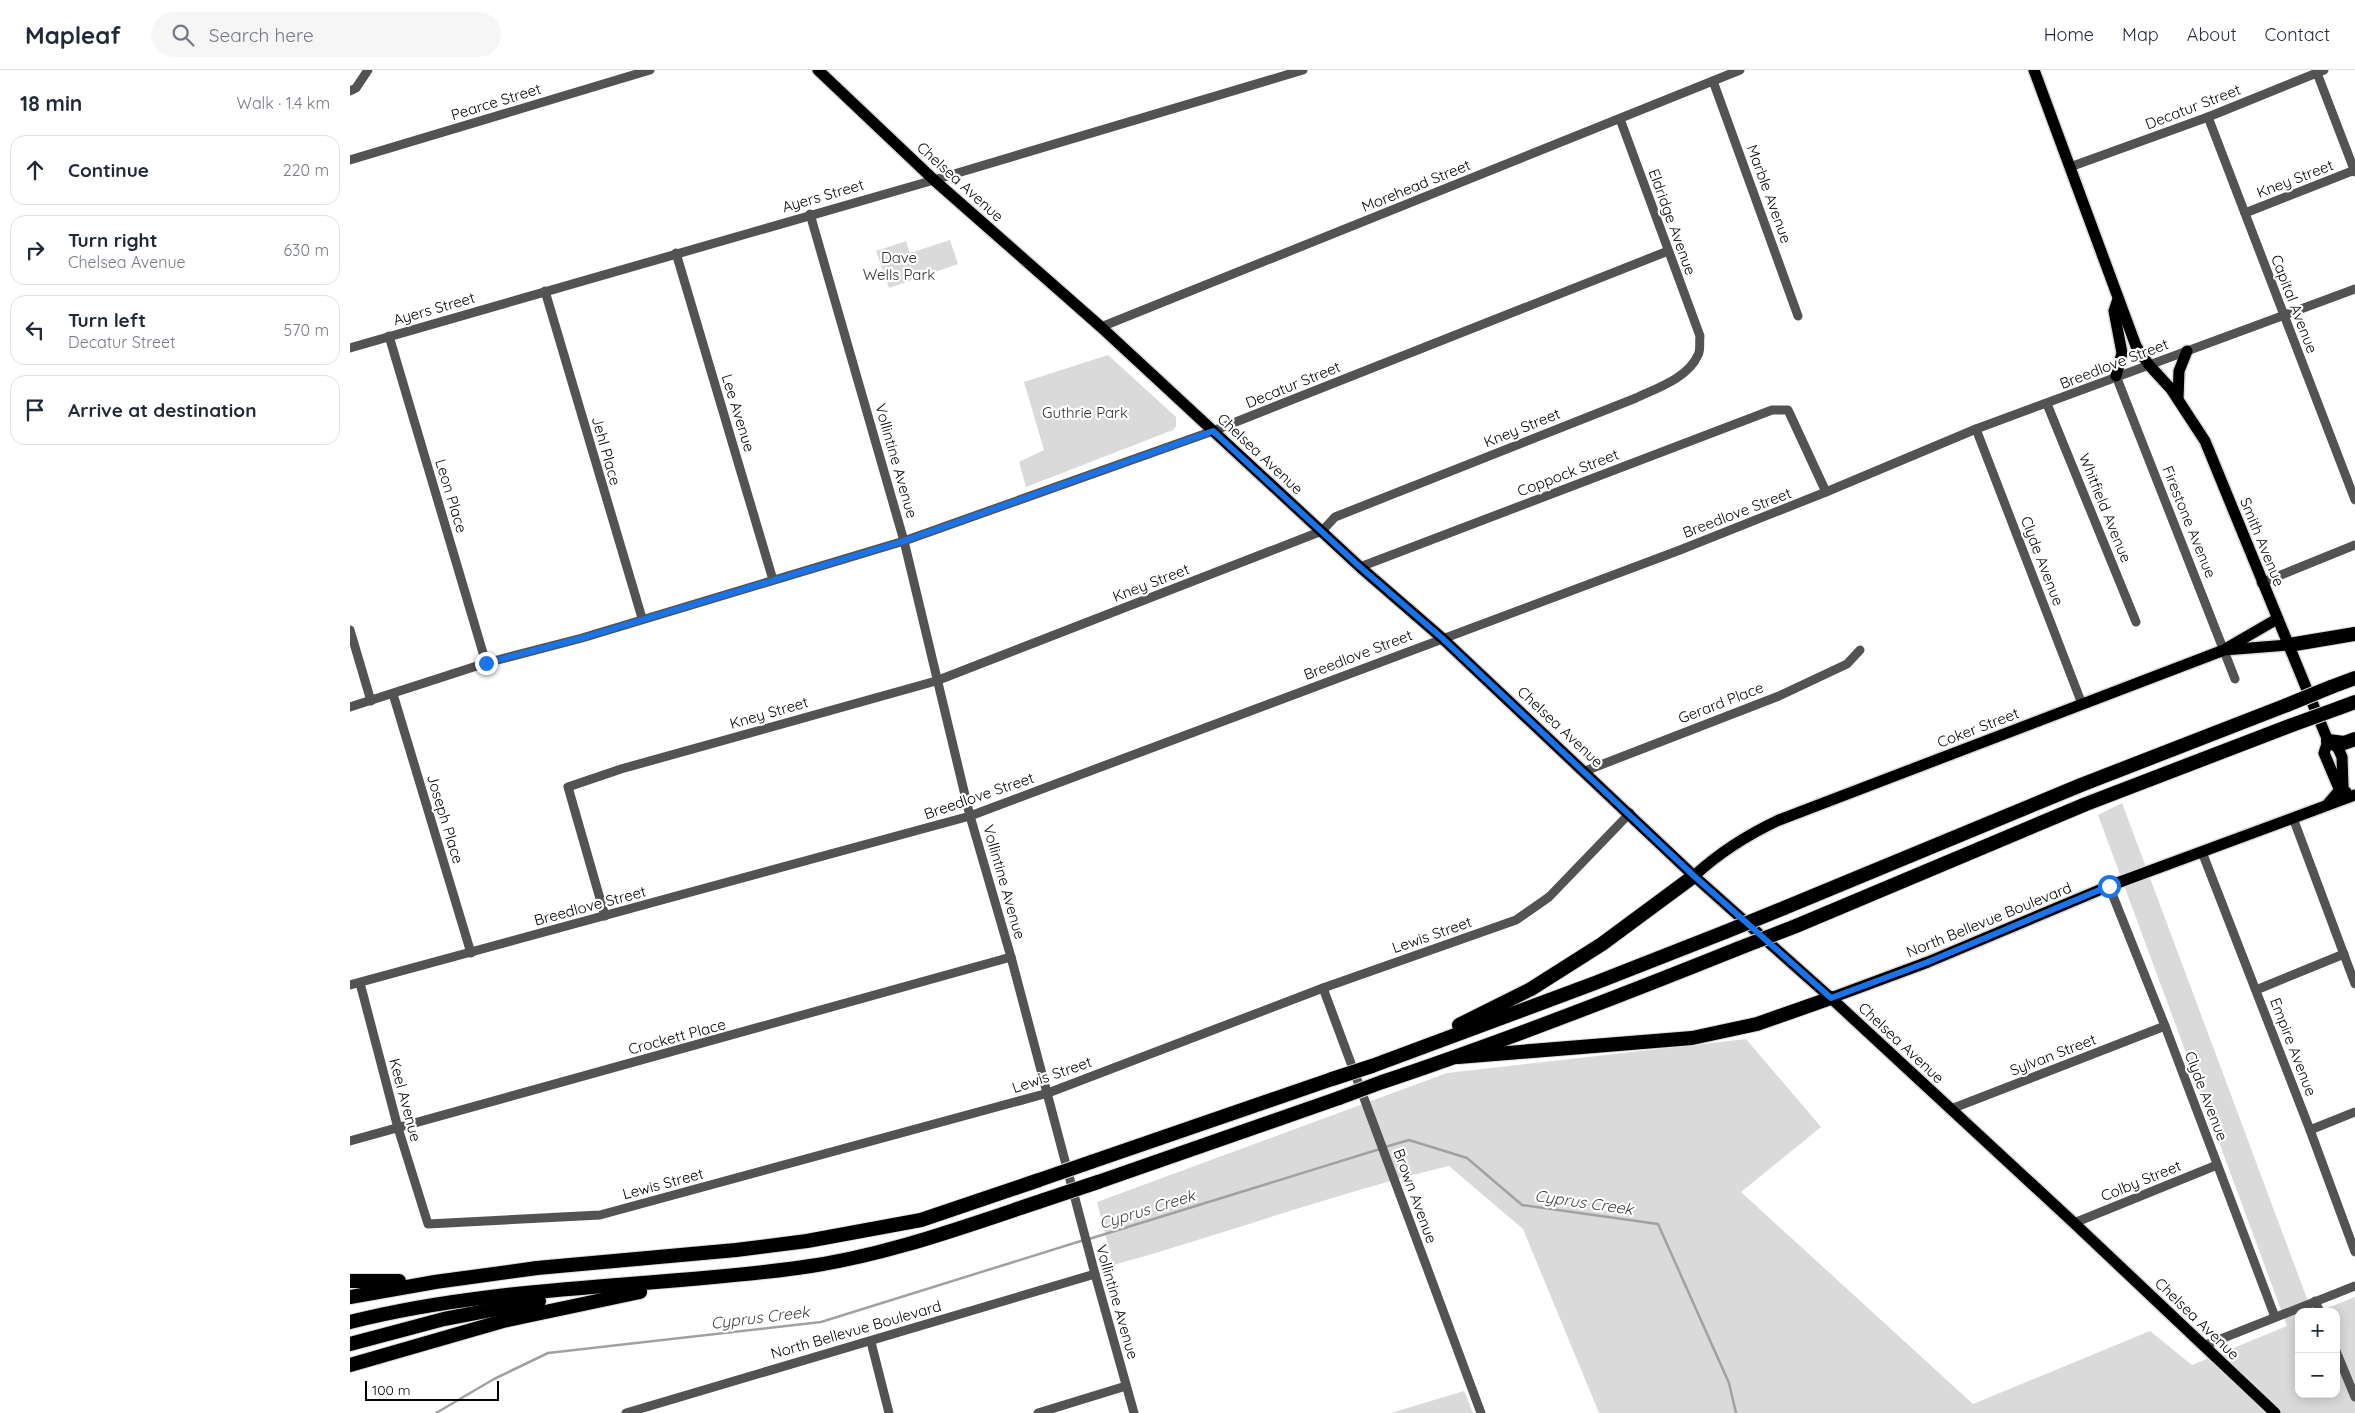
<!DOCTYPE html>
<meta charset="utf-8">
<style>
:root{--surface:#fff;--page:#f6f6f7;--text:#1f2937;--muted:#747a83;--line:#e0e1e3}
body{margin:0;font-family:Quicksand,sans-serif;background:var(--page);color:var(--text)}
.controls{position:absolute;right:15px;bottom:15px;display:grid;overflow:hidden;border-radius:10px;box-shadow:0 2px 12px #0003}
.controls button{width:45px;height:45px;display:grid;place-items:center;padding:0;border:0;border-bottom:1px solid var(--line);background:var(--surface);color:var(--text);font:25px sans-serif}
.scale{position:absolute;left:15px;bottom:12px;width:134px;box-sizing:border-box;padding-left:5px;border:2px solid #000;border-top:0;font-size:14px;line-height:18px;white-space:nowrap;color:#000;-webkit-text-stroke:4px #fff;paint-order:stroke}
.stop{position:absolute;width:15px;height:15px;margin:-11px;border:4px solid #1a73e8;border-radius:50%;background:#fff}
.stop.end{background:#1a73e8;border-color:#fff;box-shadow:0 1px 5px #0008}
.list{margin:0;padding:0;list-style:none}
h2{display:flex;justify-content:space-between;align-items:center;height:65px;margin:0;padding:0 20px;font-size:21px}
h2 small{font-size:16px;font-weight:400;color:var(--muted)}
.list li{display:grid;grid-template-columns:32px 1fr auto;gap:15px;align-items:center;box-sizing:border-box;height:70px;margin:0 10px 10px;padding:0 10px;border:1px solid var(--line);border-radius:15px}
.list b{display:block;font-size:19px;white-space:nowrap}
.list p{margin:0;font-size:16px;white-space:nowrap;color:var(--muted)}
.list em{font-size:16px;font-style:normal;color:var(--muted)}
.icon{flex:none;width:28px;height:28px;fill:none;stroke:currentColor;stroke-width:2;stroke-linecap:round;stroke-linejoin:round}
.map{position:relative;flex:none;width:2005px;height:1343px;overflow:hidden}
header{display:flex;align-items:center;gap:30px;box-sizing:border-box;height:70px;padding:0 25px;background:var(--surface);border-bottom:1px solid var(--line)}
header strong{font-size:24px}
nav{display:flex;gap:28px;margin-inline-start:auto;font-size:18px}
.search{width:350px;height:45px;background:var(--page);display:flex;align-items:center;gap:12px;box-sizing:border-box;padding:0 18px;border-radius:28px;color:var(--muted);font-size:19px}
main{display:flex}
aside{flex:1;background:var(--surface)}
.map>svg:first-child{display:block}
.green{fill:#dadada}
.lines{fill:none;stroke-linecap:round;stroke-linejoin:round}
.stream{stroke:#a1a1a1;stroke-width:2.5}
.major-casing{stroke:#dbdbdb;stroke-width:14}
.highway-casing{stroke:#dbdbdb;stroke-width:16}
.minor{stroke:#535353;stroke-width:9}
.major{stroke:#000;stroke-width:11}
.highway{stroke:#000;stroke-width:14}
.highway-bridge-casing{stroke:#dbdbdb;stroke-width:16;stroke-linecap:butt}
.highway-bridge{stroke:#000;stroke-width:14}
.route{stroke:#1a73e8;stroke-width:6}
.labels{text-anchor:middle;stroke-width:4.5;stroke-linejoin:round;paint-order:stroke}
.street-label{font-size:15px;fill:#000;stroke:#fff}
.park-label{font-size:15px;fill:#313131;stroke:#fff}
.water-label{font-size:16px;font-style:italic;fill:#424242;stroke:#fff}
</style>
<header>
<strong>Mapleaf</strong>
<div class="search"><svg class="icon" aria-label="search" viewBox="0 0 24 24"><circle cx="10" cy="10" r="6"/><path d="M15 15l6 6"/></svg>Search here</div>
<nav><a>Home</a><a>Map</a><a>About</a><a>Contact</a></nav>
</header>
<main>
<aside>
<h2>18 min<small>Walk · 1.4 km</small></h2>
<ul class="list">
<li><svg class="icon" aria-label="ahead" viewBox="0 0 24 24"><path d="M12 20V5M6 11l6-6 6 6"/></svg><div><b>Continue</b></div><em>220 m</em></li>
<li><svg class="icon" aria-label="right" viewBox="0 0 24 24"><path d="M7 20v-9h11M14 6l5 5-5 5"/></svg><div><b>Turn right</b><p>Chelsea Avenue</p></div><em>630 m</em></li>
<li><svg class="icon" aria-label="left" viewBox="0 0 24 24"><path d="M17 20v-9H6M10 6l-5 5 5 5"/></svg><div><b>Turn left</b><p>Decatur Street</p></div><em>570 m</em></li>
<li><svg class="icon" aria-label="arrive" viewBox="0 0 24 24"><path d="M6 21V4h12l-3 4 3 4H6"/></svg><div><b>Arrive at destination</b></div></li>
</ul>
</aside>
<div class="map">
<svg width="2005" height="1343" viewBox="0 0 2005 1343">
<rect width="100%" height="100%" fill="#fff"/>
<g class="green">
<polygon points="600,170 608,194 539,218 526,181 556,171 560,183"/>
<polygon points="758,285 826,347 826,356 823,360 676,417 669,392 694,380 674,312"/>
<path d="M1772,733L1962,1242H1949V1324H1986V1242H1967L2005,1227V1343H1249L1173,1159L1099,1096C985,1123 876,1164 763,1195L747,1132L1097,1003L1396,969L1471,1057L1391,1122L1623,1334L1800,1261L1842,1295L1937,1256L1748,745Z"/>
<polygon points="1114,1321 1123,1343 1041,1343"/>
</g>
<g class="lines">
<g class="stream">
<polyline points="1035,1077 1059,1070 1117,1088 1172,1135 1308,1154 1379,1313 1386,1343"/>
<polyline points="739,1169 1030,1079"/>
<polyline points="86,1343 144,1309 198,1283 471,1252 734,1170"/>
</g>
<g class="major-casing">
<g id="major">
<polyline points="468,0 584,110 751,257 1010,497 1092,568 1344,806 1481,928 1724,1153 1925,1343"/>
<polyline points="1684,0 1786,276 1799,295 1821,319 1855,371 1978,671 1988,678 1992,687 1993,716 1977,735"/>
<polyline points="1766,306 1772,283 1764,241 1768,229"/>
<polyline points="1828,329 1829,301 1837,281"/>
<polyline points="1877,578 1927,549"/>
<polyline points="1978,671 1974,683 1988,716 1996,722"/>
<path d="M1344,806C1370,782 1397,765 1429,750L1874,580L1939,575"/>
<polyline points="1481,928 1578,892 1759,816 2005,725"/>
</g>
</g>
<g class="highway-casing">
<g id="highway">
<polyline points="1939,575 2005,564"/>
<polyline points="1981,617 2005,608"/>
<polyline points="1989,638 2005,632"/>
<polyline points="1978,671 1994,673 2005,669"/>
<polyline points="1434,838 1731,715 1937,635"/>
<polyline points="1446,856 1736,734 1942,655"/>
<polyline points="1109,955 1181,919 1252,874 1344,806"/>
<polyline points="1108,987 1342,968 1407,954 1481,928"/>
<polyline points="1022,996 1245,913 1375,862"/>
<path d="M1032,1012C1152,972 1270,926 1387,879"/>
<polyline points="741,1092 982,1009"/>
<polyline points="748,1112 989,1028"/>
<polyline points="0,1211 49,1211"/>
<polyline points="0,1227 85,1212 187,1198 386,1180 457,1171 571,1150 689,1110"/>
<path d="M0,1252C146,1215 298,1218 447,1198C532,1187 613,1157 694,1130"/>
<polyline points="0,1274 94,1249 189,1231"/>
<polyline points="0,1295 153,1251 290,1222"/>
</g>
</g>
<g class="minor">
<polyline points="1967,3 2005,102"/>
<polyline points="1363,11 1448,246"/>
<polyline points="0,21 6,18 18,0"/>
<polyline points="1858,47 2005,430"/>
<polyline points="0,90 300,0"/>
<polyline points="1720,97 1858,47 1974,0"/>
<polyline points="1895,143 2005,100"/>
<polyline points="460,144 554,471 620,746 661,887 745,1204 784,1343"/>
<polyline points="326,183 423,510"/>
<polyline points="195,221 292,548"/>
<polyline points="751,257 1390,0"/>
<polyline points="39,266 136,593"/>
<polyline points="0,278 584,110 953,0"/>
<polyline points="1766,306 1885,609"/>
<polyline points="1697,334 1786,552"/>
<polyline points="1626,359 1732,634"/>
<polyline points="1010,497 1422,340 1438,340 1476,422"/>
<polyline points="1911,513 2005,475"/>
<polyline points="0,560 21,631"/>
<polyline points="43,624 121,883"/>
<polyline points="0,637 136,593 232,568 554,471 863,361 1318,181"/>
<polyline points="1235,701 1429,626 1497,594 1510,580"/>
<polyline points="1943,748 2005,914"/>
<polyline points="1852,782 1960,1060 2005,1182"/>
<polyline points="1759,816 1815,956 1925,1247"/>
<path d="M255,846L218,717L271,699L586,611L972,461L985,447L1286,328C1307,318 1338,308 1348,285C1351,280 1349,271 1350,266L1270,49"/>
<polyline points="10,913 48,1058 78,1154 250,1145 698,1023 973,918 1166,850 1199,827 1280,743"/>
<polyline points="0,915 620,746 1330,480 1476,422 1626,359 2005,219"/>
<polyline points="973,918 1131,1343"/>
<polyline points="1906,920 1994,884"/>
<polyline points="1601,1039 1815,956"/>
<polyline points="1960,1060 2005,1042"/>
<polyline points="0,1071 661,887"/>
<polyline points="1724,1153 1867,1095"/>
<polyline points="1965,1231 1970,1242"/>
<polyline points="521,1272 539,1343"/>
<polyline points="1853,1276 2005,1216"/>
<polyline points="1986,1281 2005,1327"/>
<polyline points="276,1343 745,1204"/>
<polyline points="688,1343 776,1316"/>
</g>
<use href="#major" class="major"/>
<use href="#highway" class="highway"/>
<g class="highway-bridge-casing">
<g id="highway-bridge">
<polyline points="1937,635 1981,617"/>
<polyline points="1942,655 1989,638"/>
<polyline points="1375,862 1434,838"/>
<polyline points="1387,879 1446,856"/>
<polyline points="982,1009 1022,996"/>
<polyline points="989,1028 1032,1012"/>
<polyline points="689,1110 741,1092"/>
<polyline points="694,1130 748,1112"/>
</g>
</g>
<use href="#highway-bridge" class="highway-bridge"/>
</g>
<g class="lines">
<polyline class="route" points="136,593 232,568 554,471 863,361 1010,497 1092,568 1344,806 1481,928 1578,892 1759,816"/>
</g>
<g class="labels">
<g class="street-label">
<text transform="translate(146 32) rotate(-17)" y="5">Pearce Street</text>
<text transform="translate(1843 37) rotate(-21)" y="5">Decatur Street</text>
<text transform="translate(1945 109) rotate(-21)" y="5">Kney Street</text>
<text transform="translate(610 112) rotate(42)" y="5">Chelsea Avenue</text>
<text transform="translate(1066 116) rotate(-22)" y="5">Morehead Street</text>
<text transform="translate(1419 124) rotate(70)" y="5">Marble Avenue</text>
<text transform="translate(473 126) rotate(-16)" y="5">Ayers Street</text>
<text transform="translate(1322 152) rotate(70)" y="5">Eldridge Avenue</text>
<text transform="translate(1944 234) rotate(69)" y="5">Capital Avenue</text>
<text transform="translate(84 239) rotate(-16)" y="5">Ayers Street</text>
<text transform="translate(1764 294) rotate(-21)" y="5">Breedlove Street</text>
<text transform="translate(943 315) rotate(-22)" y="5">Decatur Street</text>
<text transform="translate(388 343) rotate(73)" y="5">Lee Avenue</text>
<text transform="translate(1172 358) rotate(-22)" y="5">Kney Street</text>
<text transform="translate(256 381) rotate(74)" y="5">Jehl Place</text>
<text transform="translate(910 384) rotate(43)" y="5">Chelsea Avenue</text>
<text transform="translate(546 391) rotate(74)" y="5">Vollintine Avenue</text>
<text transform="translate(1218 403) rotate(-21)" y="5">Coppock Street</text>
<text transform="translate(101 426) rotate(73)" y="5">Leon Place</text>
<text transform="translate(1755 438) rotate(68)" y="5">Whitfield Avenue</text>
<text transform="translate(1387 443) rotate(-21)" y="5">Breedlove Street</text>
<text transform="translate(1839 452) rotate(68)" y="5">Firestone Avenue</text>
<text transform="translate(1912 472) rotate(68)" y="5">Smith Avenue</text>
<text transform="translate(1692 491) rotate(69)" y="5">Clyde Avenue</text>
<text transform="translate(801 513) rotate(-21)" y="5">Kney Street</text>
<text transform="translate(1008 585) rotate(-21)" y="5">Breedlove Street</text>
<text transform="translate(1371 633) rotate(-21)" y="5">Gerard Place</text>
<text transform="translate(419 643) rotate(-16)" y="5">Kney Street</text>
<text transform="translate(1210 657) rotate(43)" y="5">Chelsea Avenue</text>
<text transform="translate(1628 658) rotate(-21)" y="5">Coker Street</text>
<text transform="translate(629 726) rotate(-19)" y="5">Breedlove Street</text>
<text transform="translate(95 749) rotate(73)" y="5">Joseph Place</text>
<text transform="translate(654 812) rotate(74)" y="5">Vollintine Avenue</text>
<text transform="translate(240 836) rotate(-15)" y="5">Breedlove Street</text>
<text transform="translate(1639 850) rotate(-22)" y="5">North Bellevue Boulevard</text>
<text transform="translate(1082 865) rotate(-19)" y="5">Lewis Street</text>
<text transform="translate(327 967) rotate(-15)" y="5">Crockett Place</text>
<text transform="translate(1551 973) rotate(43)" y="5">Chelsea Avenue</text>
<text transform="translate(1943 977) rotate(69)" y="5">Empire Avenue</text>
<text transform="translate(1703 985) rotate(-21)" y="5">Sylvan Street</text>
<text transform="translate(702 1005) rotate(-19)" y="5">Lewis Street</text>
<text transform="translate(1856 1026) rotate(69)" y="5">Clyde Avenue</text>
<text transform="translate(55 1030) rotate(75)" y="5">Keel Avenue</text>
<text transform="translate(1791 1111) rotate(-22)" y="5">Colby Street</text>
<text transform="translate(313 1114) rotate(-15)" y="5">Lewis Street</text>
<text transform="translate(1065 1126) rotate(70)" y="5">Brown Avenue</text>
<text transform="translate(767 1232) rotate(74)" y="5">Vollintine Avenue</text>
<text transform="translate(1847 1249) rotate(44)" y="5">Chelsea Avenue</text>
<text transform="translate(506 1260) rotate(-16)" y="5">North Bellevue Boulevard</text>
</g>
<g class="park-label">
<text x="549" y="193">Dave<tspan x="549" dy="17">Wells Park</tspan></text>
<text x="735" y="348">Guthrie Park</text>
</g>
<g class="water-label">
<text transform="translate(1234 1132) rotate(8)" y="6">Cyprus Creek</text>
<text transform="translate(797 1139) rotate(-17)" y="6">Cyprus Creek</text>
<text transform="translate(410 1247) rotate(-7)" y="6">Cyprus Creek</text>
</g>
</g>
</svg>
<div class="controls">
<button>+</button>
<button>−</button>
</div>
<div class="scale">100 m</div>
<div class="stop" style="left:1759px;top:816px"></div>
<div class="stop end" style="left:136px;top:593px"></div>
</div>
</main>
